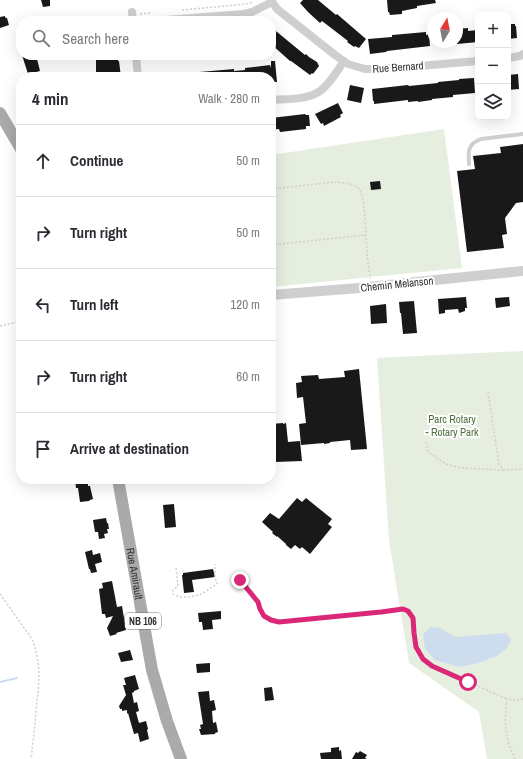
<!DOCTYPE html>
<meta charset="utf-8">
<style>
:root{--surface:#fff;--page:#f7f7f7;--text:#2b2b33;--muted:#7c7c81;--line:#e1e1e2}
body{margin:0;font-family:"Archivo Narrow",sans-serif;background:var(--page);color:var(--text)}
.controls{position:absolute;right:12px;top:12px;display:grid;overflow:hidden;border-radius:8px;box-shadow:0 4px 16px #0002}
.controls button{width:36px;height:36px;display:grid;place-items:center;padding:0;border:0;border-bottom:1px solid var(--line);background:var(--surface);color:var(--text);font:20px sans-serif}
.compass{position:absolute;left:427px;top:12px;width:36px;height:36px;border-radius:50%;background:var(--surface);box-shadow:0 4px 16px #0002;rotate:10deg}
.stop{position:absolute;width:12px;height:12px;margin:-9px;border:3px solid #db2777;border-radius:50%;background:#fff}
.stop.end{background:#db2777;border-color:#fff;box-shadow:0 1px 4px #0008}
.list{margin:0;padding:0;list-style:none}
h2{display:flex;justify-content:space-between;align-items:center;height:52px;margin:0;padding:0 16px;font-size:17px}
h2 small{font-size:13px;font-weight:400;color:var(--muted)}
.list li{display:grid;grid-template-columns:26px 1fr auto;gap:12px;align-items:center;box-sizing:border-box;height:72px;padding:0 16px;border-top:1px solid var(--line)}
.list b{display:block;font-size:15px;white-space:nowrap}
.list em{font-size:13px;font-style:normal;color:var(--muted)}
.icon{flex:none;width:22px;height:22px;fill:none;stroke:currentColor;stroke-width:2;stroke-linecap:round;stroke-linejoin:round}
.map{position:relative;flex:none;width:523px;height:759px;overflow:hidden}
.search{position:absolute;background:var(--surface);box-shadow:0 4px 16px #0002;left:16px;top:16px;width:260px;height:44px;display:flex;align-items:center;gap:10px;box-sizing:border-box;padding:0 14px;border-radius:16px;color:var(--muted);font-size:15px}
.panel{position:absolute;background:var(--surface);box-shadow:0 4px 16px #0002;left:16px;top:72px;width:260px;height:412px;border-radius:16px}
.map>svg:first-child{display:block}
.green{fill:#e6eee0}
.water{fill:#cdddee}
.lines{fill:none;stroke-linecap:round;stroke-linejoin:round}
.stream{stroke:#cdddee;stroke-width:2}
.building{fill:#191919}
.path{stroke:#cfcfcf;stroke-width:1.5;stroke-dasharray:2 2;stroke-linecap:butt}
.service{stroke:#cfcfcf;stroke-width:4}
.minor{stroke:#cfcfcf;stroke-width:8}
.tertiary{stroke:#cfcfcf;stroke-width:10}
.primary{stroke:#aaa;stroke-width:12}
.route{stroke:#db2777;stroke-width:5}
.labels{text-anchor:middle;stroke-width:4;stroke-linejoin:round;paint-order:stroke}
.shield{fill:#fff;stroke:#707070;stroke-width:1}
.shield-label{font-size:10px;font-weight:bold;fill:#323232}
.street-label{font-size:11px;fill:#323232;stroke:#fff}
.park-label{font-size:11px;fill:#4e6f3d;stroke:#fff}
</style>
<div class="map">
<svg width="523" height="759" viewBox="0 0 523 759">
<rect width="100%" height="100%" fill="#fff"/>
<g class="green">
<polygon points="444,129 462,268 271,287 271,155"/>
<polygon points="523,351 523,759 487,759 479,712 409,663 389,540 377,358"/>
</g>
<polygon class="water" points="430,627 440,628 455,637 506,633 511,640 507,648 497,656 478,663 459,667 435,660 425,649 423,635"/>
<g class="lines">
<polyline class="stream" points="0,682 17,678"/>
</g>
<g class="building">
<polygon points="41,0 50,0 50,6 43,7"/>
<polygon points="303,0 318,0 336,15 337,14 366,39 359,48 355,46 354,47 347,42 348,41 322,21 320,23 308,12 300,3"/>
<polygon points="387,0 435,0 436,3 417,6 417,8 402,11 402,14 390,15 389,12 388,12"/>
<polygon points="5,17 6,18 7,18 9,25 0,28 0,17 5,16"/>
<polygon points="508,24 515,24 515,26 516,26 517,38 508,39"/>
<polygon points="271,27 305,55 306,54 309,57 317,62 319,66 313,74 312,73 310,75 291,61 290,61 271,44"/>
<polygon points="468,28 468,31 478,30 478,42 457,44 457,29"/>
<polygon points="426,32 426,35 429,34 430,46 387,51 386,52 370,54 368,39 392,37 392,35"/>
<polygon points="22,55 36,55 40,71 28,74"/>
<polygon points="118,56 118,61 119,61 121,77 96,77 96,58"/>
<polygon points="271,61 275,61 277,82 271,82 271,77 188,77 188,73 234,69 234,71 245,70 245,68 270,65 271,68"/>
<polygon points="518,74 519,89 508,90 508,75"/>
<polygon points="474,78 475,93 453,95 453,97 432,99 432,100 418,102 418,101 408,102 408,100 374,104 374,101 373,101 372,89 408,85 409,86 438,83 438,82 459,80 459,79"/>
<polygon points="350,85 364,88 361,103 347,100"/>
<polygon points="338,103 343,113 340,115 341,117 324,126 323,123 321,124 315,114"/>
<polygon points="305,114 306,115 309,115 310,126 306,126 306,129 280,132 279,129 271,130 271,118"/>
<polygon points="523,144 523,202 516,203 505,218 507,234 502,235 504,248 467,252 457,171 475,169 473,156 501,153 500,147"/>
<polygon points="380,181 381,189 371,190 370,182"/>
<polygon points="466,297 467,308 465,308 465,311 459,313 458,309 445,310 445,313 439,314 438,299"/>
<polygon points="509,297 510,306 496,308 495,298"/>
<polygon points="414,301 417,333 403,334 401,313 400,313 399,302"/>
<polygon points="386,304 387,323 371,324 370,306"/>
<polygon points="359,369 367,449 351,450 350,440 330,442 330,443 324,444 324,443 301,445 299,424 306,423 303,397 297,398 296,383 302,382 301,376 318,375 319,379 345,377 344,371"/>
<polygon points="283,423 283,424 286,423 288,442 300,441 302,461 275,462 274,442 271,442 271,424"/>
<polygon points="75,479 88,479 88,486 90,486 93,499 90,500 89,501 80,502 78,488 76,488"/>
<polygon points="297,498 302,502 306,498 332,519 328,524 332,527 310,554 302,547 300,549 295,545 291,549 286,545 286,544 277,536 277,537 272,533 273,532 262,522 270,513 279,519"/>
<polygon points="174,504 176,527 165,528 163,505"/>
<polygon points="106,518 107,523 108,523 109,529 107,529 108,533 104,534 105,538 99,539 98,532 95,532 93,520"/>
<polygon points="92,550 93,555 100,553 102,562 95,564 97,572 91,573 90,569 89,569 85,552"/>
<polygon points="213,569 215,577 192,580 194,592 184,593 182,575 183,575 183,573"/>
<polygon points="112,581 117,607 122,606 126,630 116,633 117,634 110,636 107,628 113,616 106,618 105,614 102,614 99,589 103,588 102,583"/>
<polygon points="221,611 221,619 212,620 213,629 203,630 202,622 199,622 198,613"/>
<polygon points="130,650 133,660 121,662 118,653"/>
<polygon points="210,663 210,672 197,673 196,664"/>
<polygon points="135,675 139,689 134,691 134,692 132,693 134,703 137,702 139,711 136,712 139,723 146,721 148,729 147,730 149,739 140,742 138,733 134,734 128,713 127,714 127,710 122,711 122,709 120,709 119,706 126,695 123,685 126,685 124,678"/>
<polygon points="272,687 274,700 265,701 264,688"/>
<polygon points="209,691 210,701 214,700 216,710 212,711 213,723 216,722 218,732 215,733 215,734 201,735 199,729 201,729 200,725 203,724 198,692"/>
<polygon points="339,747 339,751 341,750 342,759 321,759 320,753 331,752 331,748"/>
<polygon points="360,751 367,755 365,758 367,759 352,759 356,752 358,753"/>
</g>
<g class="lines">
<g class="path">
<polyline points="182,10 246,4 253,2"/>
<polyline points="140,14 150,13"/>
<path d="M271,189L336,182C343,183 354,183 359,189C366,198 365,235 367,248C367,258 369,268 370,279"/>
<polyline points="271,245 366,235"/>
<polyline points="0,326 21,321"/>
<polyline points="488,392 499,464 504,470 523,469"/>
<polyline points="426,442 428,452 446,464 462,468 504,470"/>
<path d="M176,568L178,586L173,590V594C180,599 193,597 201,594C206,592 211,587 217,584V581L215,579V564"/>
<polyline points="240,580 258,602 260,609 264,616 271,620 279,622 381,612 403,609 408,611 413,618 414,633 416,647 423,659 432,666 507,699"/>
<path d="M0,594L32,639C42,664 39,684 36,710C35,726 33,743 31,759"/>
<polyline points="515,759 508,742 505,722 507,699 516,700 523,699"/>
</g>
<g class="service">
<path d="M469,164C468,150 468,144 481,139L523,134"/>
<polyline points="271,374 274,404 271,406"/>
</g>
<g class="minor">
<polyline points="271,0 277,9 335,55 348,64 365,69 384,69 478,61"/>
<polyline points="132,12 133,21"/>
<polyline points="152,21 244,14 252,12 272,2"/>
<polyline points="136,55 138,77"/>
<polyline points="508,58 520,56 523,54"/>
<path d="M271,100C286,99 308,100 320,91C330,84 337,71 344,61"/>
</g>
<polyline class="tertiary" points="271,295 359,288 523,271"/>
<g class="primary">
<polyline points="0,113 21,149"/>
<path id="s1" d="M118,479L152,670L167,721L181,759"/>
</g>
</g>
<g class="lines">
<polyline class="route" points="240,580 258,602 260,609 264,616 271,620 279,622 381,612 403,609 408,611 413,618 414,633 416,647 423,659 432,666 468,682"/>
</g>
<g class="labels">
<rect class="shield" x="125" y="613" width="36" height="16" rx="3"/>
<g class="shield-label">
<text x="143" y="625">NB 106</text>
</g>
<g class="street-label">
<text transform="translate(398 67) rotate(-4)" y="4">Rue Bernard</text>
<text transform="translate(397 284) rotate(-6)" y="4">Chemin Melanson</text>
<text dy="4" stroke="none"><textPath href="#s1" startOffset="96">Rue Amirault</textPath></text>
</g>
<g class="park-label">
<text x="452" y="423">Parc Rotary<tspan x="452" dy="13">- Rotary Park</tspan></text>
</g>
</g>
</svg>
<div class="controls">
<button>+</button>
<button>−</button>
<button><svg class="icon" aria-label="layers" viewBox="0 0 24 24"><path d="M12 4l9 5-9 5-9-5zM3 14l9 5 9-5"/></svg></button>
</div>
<svg class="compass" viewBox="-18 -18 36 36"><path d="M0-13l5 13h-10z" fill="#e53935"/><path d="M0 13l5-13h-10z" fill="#7c7c81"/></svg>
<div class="stop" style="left:468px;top:682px"></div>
<div class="stop end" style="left:240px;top:580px"></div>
<div class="search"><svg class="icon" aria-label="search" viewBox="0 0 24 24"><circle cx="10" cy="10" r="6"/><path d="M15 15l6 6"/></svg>Search here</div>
<section class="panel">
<h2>4 min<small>Walk · 280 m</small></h2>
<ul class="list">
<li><svg class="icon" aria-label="ahead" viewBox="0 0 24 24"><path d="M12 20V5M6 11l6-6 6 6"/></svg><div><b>Continue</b></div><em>50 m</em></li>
<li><svg class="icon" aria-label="right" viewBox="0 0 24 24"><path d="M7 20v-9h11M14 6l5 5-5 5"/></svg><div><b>Turn right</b></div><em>50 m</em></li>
<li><svg class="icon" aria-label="left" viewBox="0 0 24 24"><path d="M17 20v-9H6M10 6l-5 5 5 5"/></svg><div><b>Turn left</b></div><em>120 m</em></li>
<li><svg class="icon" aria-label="right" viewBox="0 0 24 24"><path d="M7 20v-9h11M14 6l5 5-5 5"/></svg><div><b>Turn right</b></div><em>60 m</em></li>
<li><svg class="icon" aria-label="arrive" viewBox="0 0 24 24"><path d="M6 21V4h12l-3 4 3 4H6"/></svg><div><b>Arrive at destination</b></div></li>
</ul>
</section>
</div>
